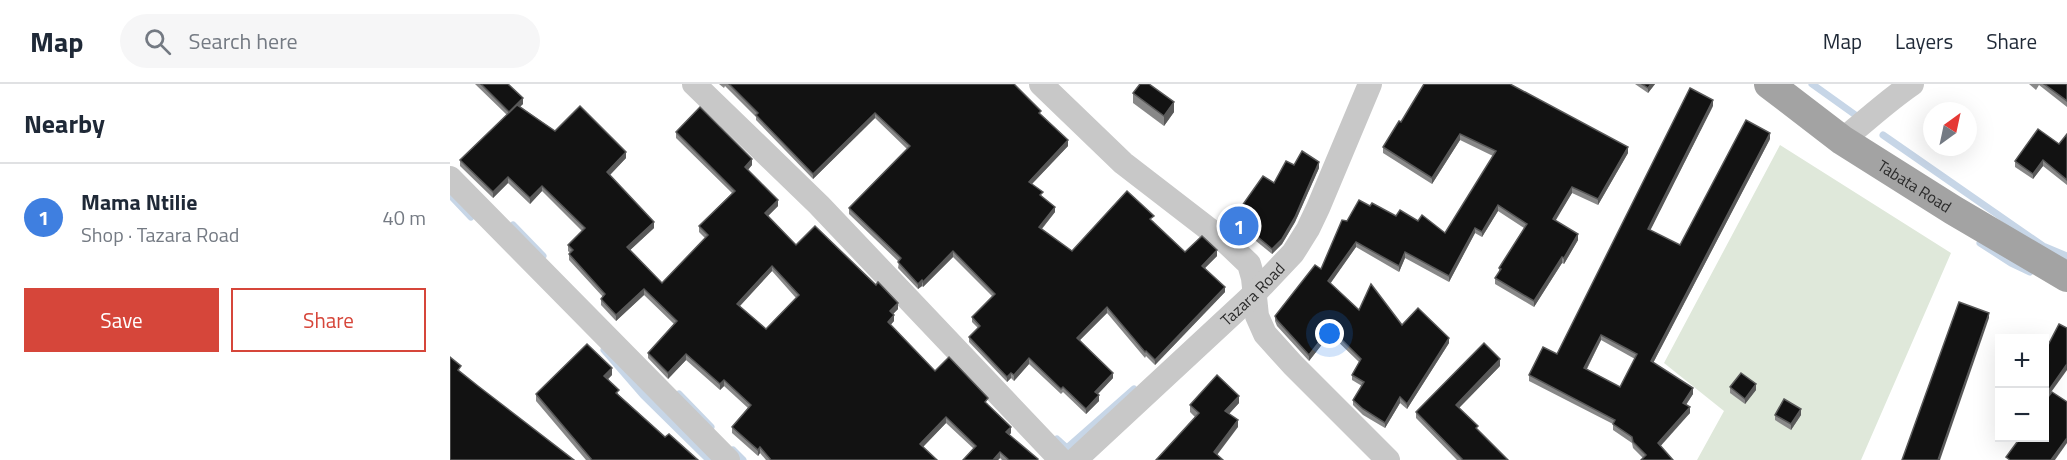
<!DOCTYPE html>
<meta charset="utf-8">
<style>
:root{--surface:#fff;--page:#f6f6f7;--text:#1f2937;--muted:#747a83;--line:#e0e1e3;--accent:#d6463a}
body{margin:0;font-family:"Titillium Web",sans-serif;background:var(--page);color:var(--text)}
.controls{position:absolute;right:18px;bottom:18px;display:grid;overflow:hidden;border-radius:0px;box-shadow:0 6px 24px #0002}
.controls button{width:54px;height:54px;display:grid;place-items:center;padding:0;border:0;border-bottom:2px solid var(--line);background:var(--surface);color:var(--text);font:30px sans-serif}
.compass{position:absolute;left:1473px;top:18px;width:54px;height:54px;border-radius:50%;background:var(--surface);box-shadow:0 6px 24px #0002;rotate:33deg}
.you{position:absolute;left:880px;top:250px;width:21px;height:21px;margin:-15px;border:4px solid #fff;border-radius:50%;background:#1a73e8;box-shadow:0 0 0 9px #1a73e833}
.badge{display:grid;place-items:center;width:39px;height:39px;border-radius:50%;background:var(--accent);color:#fff;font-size:20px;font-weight:700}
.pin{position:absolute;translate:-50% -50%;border:3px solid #fff;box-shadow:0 2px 6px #0006}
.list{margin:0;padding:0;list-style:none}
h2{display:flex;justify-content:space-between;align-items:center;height:78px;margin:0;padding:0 24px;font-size:26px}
h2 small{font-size:20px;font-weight:400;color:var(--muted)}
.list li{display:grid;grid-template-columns:39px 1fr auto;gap:18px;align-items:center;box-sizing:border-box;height:108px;padding:0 24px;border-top:2px solid var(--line)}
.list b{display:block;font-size:22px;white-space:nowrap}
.list p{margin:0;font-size:20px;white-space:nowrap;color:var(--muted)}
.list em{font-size:20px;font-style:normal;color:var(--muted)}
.actions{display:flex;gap:12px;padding:18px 24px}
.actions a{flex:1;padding:14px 0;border:2px solid var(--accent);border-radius:0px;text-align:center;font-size:21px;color:var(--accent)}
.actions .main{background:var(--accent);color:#fff}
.icon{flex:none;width:33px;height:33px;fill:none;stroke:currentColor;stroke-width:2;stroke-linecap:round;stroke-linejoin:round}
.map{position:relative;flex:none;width:1617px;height:376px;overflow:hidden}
header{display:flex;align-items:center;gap:36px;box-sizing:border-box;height:84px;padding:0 30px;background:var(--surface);border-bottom:2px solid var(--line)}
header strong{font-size:28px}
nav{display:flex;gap:33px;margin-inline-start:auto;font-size:21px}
.search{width:420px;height:54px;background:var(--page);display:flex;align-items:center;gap:15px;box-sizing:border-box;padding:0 21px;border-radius:33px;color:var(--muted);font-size:22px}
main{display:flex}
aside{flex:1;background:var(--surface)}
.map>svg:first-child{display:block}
.green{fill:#dfe8da}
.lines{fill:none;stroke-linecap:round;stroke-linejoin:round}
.stream{stroke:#c7d6e7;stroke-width:7}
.minor{stroke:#c8c8c8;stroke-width:24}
.major{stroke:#a3a3a3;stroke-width:30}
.wall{fill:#888;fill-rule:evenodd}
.shaded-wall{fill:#595959}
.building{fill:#121212;stroke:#595959;stroke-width:1.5;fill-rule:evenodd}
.labels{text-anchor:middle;stroke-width:6;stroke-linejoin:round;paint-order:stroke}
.street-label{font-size:16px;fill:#2b2b2b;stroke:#fff}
</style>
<header>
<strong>Map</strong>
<div class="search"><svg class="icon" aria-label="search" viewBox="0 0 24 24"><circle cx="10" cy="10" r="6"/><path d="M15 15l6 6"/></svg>Search here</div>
<nav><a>Map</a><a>Layers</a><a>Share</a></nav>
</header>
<main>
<aside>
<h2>Nearby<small></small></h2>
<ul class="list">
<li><span class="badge" style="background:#3f7fe0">1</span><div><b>Mama Ntilie</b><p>Shop · Tazara Road</p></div><em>40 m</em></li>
</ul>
<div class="actions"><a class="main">Save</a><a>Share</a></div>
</aside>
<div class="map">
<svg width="1617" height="376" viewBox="0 0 1617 376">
<rect width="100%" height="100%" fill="#fff"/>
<polygon class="green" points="1330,61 1501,169 1411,376 1247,376 1274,327 1214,279"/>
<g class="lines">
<g class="stream">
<polyline points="1362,0 1411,35"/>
<polyline points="1433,51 1593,162 1617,172"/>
<polyline points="0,111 21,133"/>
<polyline points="63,141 93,172"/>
<polyline points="1530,159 1561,179 1580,188"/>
<polyline points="154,266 193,311 259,376"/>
<polyline points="229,310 261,343"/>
<polyline points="607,355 617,364 684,305"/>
<polyline points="283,366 293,376"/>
</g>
<g class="minor">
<polyline points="244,0 369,121 611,376"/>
<polyline points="591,0 673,79 778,160 799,180 803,194 807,232 815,250 843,281 938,376"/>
<path d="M1392,56C1416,37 1437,17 1462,0"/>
<polyline points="0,94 278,376"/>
<path id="s1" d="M625,376L805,209L843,169L858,145L868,124L920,0"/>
</g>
<path class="major" id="s2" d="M1319,0L1392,56L1503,126L1617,193"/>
</g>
<g class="wall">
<path d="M25,0H58L73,20L70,22L105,47L176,74L160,91L204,144L180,166L212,199L255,154L249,148V142L282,109L226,54V48L302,81L298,86L328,122L318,132L346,161L448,225L443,230L444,237L440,241L485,287L538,320L537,321L561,349L559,351L588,376H552L550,374L548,376H513L524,365L496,339L473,363L487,376H316L310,369L308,372L282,349V343L298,324L274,302L270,306L236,276L218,295L198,274V269L224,240L194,211L166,237L151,221V215L153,213L119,176V170L120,169L118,167V161L132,147L92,107L80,120L58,99L43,114L10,82V76L57,31ZM322,187L346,214L316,245L290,222Z"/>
<polygon points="269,0 564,0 618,62 582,100 605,128 592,145 622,167 704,137 703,138 735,168 767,172 755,184 775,208 705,281 696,272 695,274 657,229 630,256 663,294 648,310 649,317 636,330 613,308 611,310 579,280 564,297 561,294 557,298 519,258 519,253 528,244 522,238 522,233 542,212 503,173 473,203 472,202 468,205 448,184 449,178 399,130 399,124 457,65 425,34 363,95 306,36 306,33 275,2 274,4"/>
<polygon points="1185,0 1205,0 1198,9"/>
<polygon points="1579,0 1617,0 1617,23 1589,1 1586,6"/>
<polygon points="683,9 724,28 714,42 683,19"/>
<path d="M1263,22L1200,146L1230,161L1320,55L1203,279L1243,310L1236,321L1240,329L1193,374L1183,364L1182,359L1163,346V340L1079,297V291L1107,270ZM1151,256L1185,275L1170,303L1137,285Z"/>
<polygon points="951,38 1178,69 1148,121 1122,109 1105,136 1128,156 1114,180 1112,179 1084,223 1045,200 1045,194 1049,189 1049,184 1074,144 1048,127 1032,153 1025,149 999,198 955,174 949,188 906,163 880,199 909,226 952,241 999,259 957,325 950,319 935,344 913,331 903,321 903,316 912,302 902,296 902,291 909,278 880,250 859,277 827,242 825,237 825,232 871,185 897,137 920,122 946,132 968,137 995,149 1043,72 1010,56 982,100 933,69 933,63"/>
<polygon points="1617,50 1617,101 1593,82 1583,95 1565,83 1565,77 1609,60"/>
<polygon points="844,81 869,84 845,138 832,160 822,170 784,139 784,133"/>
<polygon points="1050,282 1009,324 1028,346 1058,376 1007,376 966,334 966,328"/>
<polygon points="162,291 158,295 169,311 215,353 248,376 136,376 86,317 86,310"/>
<polygon points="1280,303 1306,306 1295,320 1280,309"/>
<polygon points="789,319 779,330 788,343 706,376 745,333 740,328 740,321"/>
<polygon points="1325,331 1351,331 1341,346 1325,336"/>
</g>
<g class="shaded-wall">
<polygon points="1201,0 1205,0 1198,9 1198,4"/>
<polygon points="73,14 73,20 59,34 59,28"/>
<polygon points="1263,16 1263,22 1198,151 1198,145"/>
<polygon points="724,18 724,28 714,42 714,32"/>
<polygon points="425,29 425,34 363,95 363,90"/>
<polygon points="1320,49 1320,55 1201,283 1201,277"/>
<polygon points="1010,50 1010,56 982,100 982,94"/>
<polygon points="618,56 618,62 579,103 579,98"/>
<polygon points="1178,63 1178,69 1148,121 1148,115"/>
<polygon points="176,68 176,74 157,94 157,88"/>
<polygon points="302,75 302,81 295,89 295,83"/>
<polygon points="1593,76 1593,82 1583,95 1583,90"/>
<polygon points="869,78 869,84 845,138 832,160 822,170 822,165"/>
<polygon points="58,93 58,99 43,114 43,108"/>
<polygon points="92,102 92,107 80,120 80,114"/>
<polygon points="1122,103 1122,109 1103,141 1103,135"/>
<polygon points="328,116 328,122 315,135 315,129"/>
<polygon points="1048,121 1048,127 1032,153 1032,148"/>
<polygon points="605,123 605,128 589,148 589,143"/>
<polygon points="204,138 204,144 177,169 177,163"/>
<polygon points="1025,144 1025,149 999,198 999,192"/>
<polygon points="1128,150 1128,156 1114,180 1114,174"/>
<polygon points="906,158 906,163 878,203 878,197"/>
<polygon points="767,166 767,172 752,187 752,182"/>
<polygon points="503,167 503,173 473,203 473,198"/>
<polygon points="955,168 955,174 949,188 949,182"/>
<polygon points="1112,173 1112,179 1084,223 1084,217"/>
<polygon points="322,182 322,187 287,225 287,220"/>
<polygon points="472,196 472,202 468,205 468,200"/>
<polygon points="775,203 775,208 705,281 705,276"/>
<polygon points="194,205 194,211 166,237 166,231"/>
<polygon points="448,219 448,225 440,233 440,227"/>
<polygon points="657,223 657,229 627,259 627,254"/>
<polygon points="1539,229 1539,234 1490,376 1488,376"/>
<polygon points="444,231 444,237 438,244 438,238"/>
<polygon points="880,244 880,250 859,277 859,271"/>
<polygon points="1151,251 1151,256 1134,290 1134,284"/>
<polygon points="999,254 999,259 957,325 957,320"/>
<polygon points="236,270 236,276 218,295 218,289"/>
<polygon points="579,274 579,280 564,297 564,291"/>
<polygon points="1050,275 1050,282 1006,327 1006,321"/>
<polygon points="1617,280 1617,286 1594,318 1594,313"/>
<polygon points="162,284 162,291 154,299 154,292"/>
<polygon points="561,289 561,294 557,298 557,293"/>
<polygon points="663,289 663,294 645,313 645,308"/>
<polygon points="274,296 274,302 270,306 270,300"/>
<polygon points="1306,300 1306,306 1295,320 1295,315"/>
<polygon points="1243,304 1243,310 1233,325 1233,319"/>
<polygon points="649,311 649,317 636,330 636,325"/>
<polygon points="789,312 789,319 775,334 775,327"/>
<polygon points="950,313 950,319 935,344 935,339"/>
<polygon points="1240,323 1240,329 1208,365 1208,359"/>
<polygon points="1351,325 1351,331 1341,346 1341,340"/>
<polygon points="496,333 496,339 470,366 470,360"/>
<polygon points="788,336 788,343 764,375 764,368"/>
<polygon points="561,343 561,349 556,354 556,348"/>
<polygon points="1617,354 1617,359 1605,376 1601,376"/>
<polygon points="310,363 310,369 308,372 308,366"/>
<polygon points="550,368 550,374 548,376 543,376"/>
</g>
<g class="building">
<polygon points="31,0 58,0 73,14 59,28"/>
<polygon points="279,0 564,0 591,27 589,29 618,56 579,98 593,108 590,111 605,123 589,143 622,167 677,107 704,132 700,135 735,168 752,152 767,166 752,182 775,203 705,276 696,267 695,268 657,223 627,254 663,289 645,308 649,311 636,325 613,303 611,305 579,274 564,291 561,289 557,293 519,253 530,242 522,233 545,210 503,167 473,198 472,196 468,200 448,178 451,174 399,124 460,62 425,29 363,90 306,31 308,29"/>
<polygon points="690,0 699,0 724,18 714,32 683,9"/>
<polygon points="974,0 1060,0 1178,63 1148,115 1122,103 1103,135 1128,150 1114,174 1112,173 1084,217 1045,194 1051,185 1049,184 1077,140 1048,121 1032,148 1025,144 999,192 955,168 949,182 906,158 878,197 909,226 921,200 952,241 968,224 999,254 957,320 950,313 935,339 913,325 903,316 914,298 902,291 911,275 880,244 859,271 827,236 825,232 865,181 871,185 892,136 897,137 909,116 920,122 922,119 946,132 950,126 968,137 972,131 995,149 1046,67 1010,50 982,94 933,63 949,37 951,38"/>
<polygon points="1192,0 1201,0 1198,4"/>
<polygon points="1594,0 1617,0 1617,17"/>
<path d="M1240,4L1263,16L1198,145L1230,161L1296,36L1320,49L1201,277L1243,304L1233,319L1240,323L1208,359L1223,376H1191L1196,371L1183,358L1182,353L1163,340L1165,336L1079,291L1093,263L1107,270ZM1151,251L1187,270L1170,303L1134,284Z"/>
<path d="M67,21L105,47L130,22L176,68L157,88L204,138L177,163L212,199L258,151L249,142L285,107L226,48L250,23L302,75L295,83L328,116L315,129L346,161L365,142L426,201L428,198L448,219L440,227L444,231L438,238L485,287L499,273L538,314L535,318L561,343L556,348L588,375L587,376H559L550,368L543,376H513L526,362L496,333L470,360L487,376H321L310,363L308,366L282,343L301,321L274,296L270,300L236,270L218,289L198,269L227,237L194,205L166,231L151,215L155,210L119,170L123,166L118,161L135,144L92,102L80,114L58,93L43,108L10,76ZM322,182L349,211L316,245L287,220Z"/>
<polygon points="1588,45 1609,60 1617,50 1617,96 1593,76 1583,90 1565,77"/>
<polygon points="852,67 869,78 845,133 832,155 822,165 784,133 813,92 824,99 836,77 844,81"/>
<polygon points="1509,218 1539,229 1488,376 1452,376"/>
<polygon points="1609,240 1617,244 1617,280 1594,313 1594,269"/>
<polygon points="1034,259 1050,275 1006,321 1028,342 1026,344 1058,376 1013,376 966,328"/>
<polygon points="137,260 162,284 154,292 169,306 166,309 215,353 219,350 248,376 142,376 86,310"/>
<polygon points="0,273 11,282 8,286 28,302 124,376 0,376"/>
<polygon points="1291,289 1306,300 1295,315 1280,303"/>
<polygon points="767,291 789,312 775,327 788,336 764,368 773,376 706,376 749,329 740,321"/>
<polygon points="1602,308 1617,318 1617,354 1601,376 1560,376 1556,373 1570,354 1594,354 1594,318"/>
<polygon points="1334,315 1351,325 1341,340 1325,331"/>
</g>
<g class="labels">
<g class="street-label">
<text dy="6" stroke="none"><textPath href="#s2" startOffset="178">Tabata Road</textPath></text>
<text dy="6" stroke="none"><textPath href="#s1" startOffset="243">Tazara Road</textPath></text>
</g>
</g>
</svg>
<div class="controls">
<button>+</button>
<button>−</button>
</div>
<svg class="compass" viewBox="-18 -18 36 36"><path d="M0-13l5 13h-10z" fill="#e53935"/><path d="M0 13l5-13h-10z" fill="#747a83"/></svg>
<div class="you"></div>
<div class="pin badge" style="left:789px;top:142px;background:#3f7fe0">1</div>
</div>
</main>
